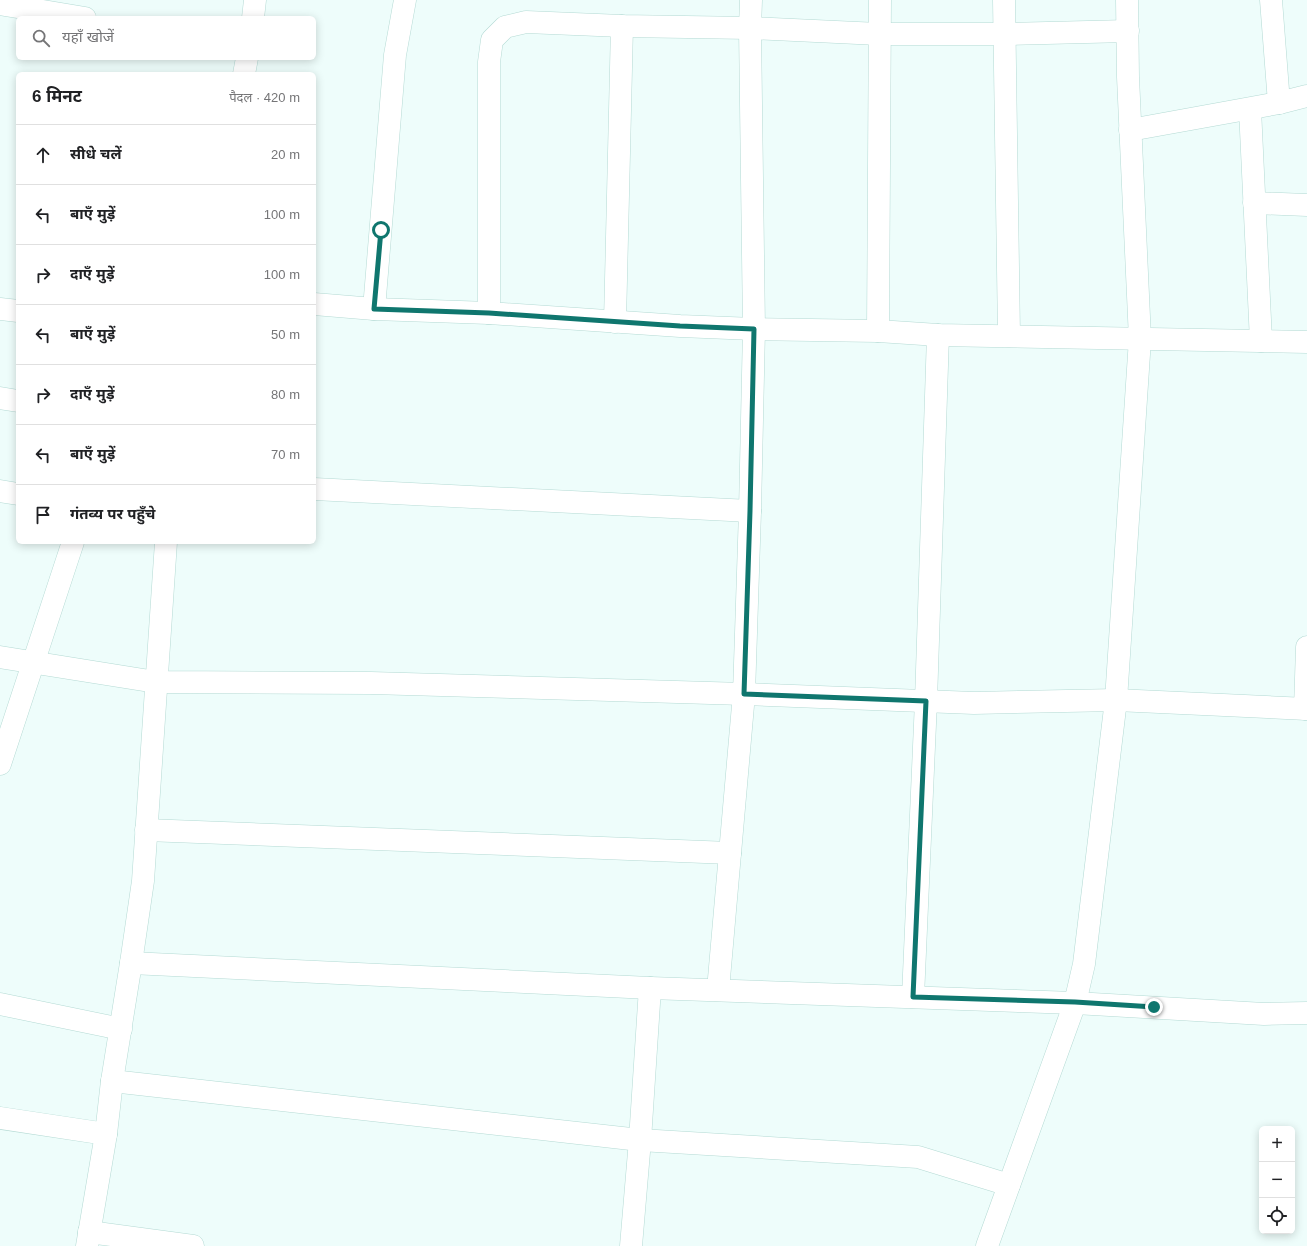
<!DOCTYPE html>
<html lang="hi">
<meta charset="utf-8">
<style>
:root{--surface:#fff;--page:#f2f2f2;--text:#202124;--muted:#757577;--line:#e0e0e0}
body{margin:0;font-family:Helvetica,"Noto Sans Devanagari",sans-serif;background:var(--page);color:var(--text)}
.controls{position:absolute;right:12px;bottom:12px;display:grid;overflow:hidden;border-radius:6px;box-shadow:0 2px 10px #0003}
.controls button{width:36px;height:36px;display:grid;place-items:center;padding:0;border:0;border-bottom:1px solid var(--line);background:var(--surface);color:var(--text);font:20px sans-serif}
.stop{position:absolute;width:12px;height:12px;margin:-9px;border:3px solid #0f766e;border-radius:50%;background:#fff}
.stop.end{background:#0f766e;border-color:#fff;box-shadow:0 1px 4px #0008}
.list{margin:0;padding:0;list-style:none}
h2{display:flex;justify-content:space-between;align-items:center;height:52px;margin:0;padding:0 16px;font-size:17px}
h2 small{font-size:13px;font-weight:400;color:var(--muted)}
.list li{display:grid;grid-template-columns:26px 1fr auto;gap:12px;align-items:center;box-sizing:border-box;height:60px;padding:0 16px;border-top:1px solid var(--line)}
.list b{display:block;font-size:15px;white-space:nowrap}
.list em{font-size:13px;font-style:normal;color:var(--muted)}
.icon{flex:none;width:22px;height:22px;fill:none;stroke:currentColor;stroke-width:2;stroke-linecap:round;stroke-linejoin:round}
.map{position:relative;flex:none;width:1307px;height:1246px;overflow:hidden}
.search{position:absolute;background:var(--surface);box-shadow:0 2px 10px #0003;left:16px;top:16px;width:300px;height:44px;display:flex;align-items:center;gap:10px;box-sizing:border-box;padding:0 14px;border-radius:6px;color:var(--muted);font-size:15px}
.panel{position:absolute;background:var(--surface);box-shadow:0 2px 10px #0003;left:16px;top:72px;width:300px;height:472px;border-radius:6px}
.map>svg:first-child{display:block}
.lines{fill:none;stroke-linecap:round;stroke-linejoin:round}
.minor-casing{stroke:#b4dad4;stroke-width:23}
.minor{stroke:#fff;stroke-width:22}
.route{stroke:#0f766e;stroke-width:5}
</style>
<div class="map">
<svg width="1307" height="1246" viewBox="0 0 1307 1246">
<rect width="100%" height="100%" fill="#eefdfb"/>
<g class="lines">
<g class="minor-casing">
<g id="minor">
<polyline points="1004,0 1009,336"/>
<polyline points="1271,0 1279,103"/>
<polyline points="0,4 85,18"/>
<polyline points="253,18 255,0"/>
<polyline points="244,74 247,58"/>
<polyline points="1250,109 1261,341"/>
<polyline points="1130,130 1279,103 1307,96"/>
<polyline points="1254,203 1307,205"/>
<polyline points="314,304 374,309 489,313 680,326 754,329 878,331 938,335 1307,342"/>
<polyline points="0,309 18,311"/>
<polyline points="374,309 395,55 405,0"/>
<polyline points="489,313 489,62 492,40 505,27 526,22 622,26 750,28 879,34 1005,34 1128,31"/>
<polyline points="615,322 622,26"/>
<polyline points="878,331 880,0"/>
<polyline points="0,398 18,401"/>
<polyline points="314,489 750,511"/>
<polyline points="0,491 18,494"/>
<polyline points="0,657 156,682 371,683 744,694 974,703 1116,700 1307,709"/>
<polyline points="1305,709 1307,647"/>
<polyline points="0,764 73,542"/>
<polyline points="146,830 730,853"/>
<polyline points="131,963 650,988 1075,1003 1264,1014 1307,1013"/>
<polyline points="718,990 744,694 750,511 754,329 750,28 751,0"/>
<polyline points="913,997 926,701 938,335"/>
<polyline points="0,1004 121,1029"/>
<polyline points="112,1081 640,1140 918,1157 1009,1185"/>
<polyline points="0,1118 106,1134"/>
<polyline points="89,1232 193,1246"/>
<polyline points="87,1246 106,1134 112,1081 131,963 143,881 166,542"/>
<polyline points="631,1246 640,1140 650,988"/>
<polyline points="987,1246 1075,1003 1084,964 1116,700 1140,339 1128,77 1127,0"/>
</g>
</g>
<use href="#minor" class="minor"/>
</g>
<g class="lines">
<polyline class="route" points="381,230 374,309 489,313 680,326 754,329 750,511 744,694 926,701 913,997 1075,1002 1154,1007"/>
</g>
</svg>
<div class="controls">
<button>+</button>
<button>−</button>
<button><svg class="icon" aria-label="locate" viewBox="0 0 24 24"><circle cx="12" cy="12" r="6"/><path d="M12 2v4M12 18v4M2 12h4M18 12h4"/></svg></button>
</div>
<div class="stop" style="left:381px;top:230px"></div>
<div class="stop end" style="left:1154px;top:1007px"></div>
<div class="search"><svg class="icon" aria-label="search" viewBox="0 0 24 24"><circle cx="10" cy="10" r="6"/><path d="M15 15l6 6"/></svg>यहाँ खोजें</div>
<section class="panel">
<h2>6 मिनट<small>पैदल · 420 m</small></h2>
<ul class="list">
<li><svg class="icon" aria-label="ahead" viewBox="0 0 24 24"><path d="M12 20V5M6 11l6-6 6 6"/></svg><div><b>सीधे चलें</b></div><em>20 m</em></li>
<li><svg class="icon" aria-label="left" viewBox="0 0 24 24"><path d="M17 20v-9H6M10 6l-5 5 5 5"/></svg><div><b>बाएँ मुड़ें</b></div><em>100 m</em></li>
<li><svg class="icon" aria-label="right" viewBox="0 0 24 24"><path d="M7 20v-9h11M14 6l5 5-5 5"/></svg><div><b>दाएँ मुड़ें</b></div><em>100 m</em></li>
<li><svg class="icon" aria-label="left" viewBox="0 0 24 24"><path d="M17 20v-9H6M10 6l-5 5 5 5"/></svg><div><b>बाएँ मुड़ें</b></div><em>50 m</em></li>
<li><svg class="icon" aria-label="right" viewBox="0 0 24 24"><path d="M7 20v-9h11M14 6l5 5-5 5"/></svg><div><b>दाएँ मुड़ें</b></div><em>80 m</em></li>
<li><svg class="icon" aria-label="left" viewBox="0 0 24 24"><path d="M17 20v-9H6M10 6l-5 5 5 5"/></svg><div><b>बाएँ मुड़ें</b></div><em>70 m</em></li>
<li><svg class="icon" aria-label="arrive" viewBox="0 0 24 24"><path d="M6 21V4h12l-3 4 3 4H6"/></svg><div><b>गंतव्य पर पहुँचे</b></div></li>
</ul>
</section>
</div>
